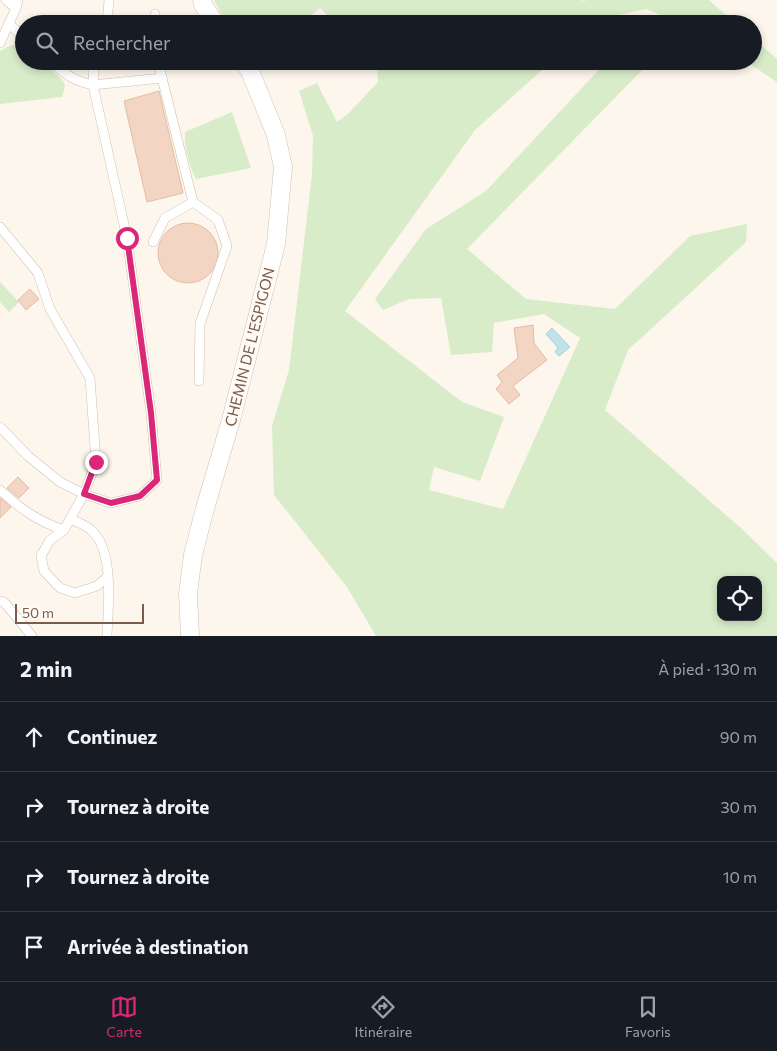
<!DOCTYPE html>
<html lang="fr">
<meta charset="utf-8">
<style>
:root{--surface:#171b24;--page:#20242c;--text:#f1f3f6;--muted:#9ea1a6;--line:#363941;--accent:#db2777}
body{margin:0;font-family:Commissioner,sans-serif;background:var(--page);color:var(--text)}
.controls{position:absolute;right:15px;bottom:15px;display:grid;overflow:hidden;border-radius:10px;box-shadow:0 2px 8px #0003}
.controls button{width:45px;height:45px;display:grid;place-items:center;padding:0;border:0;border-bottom:1px solid var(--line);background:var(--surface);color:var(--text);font:25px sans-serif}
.scale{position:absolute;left:15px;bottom:12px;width:129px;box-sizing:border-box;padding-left:5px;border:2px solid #7a5c4d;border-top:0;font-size:14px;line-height:18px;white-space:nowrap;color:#7a5c4d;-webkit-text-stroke:4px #fffaf3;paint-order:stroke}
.stop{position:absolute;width:15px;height:15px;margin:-11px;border:4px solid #db2777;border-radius:50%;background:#fff}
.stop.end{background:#db2777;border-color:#fff;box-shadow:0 1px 5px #0008}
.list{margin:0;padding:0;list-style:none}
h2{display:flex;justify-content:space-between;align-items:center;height:65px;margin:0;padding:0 20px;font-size:21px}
h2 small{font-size:16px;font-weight:400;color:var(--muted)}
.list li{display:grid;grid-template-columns:32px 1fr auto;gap:15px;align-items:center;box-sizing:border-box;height:70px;padding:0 20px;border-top:1px solid var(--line)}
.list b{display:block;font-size:19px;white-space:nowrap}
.list em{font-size:16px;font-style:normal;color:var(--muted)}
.icon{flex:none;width:28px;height:28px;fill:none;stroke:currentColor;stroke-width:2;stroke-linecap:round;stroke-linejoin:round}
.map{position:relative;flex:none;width:777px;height:636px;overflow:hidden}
.search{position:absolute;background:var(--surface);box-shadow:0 2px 8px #0003;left:15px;right:15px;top:15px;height:55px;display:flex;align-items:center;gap:12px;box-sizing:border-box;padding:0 18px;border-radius:28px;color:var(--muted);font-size:19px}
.sheet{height:345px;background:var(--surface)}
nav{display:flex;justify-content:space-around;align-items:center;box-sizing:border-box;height:70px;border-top:1px solid var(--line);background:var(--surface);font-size:14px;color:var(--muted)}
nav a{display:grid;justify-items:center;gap:2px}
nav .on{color:var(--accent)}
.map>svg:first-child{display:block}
.green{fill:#d8ecc9;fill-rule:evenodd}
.water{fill:#bfe3e8;stroke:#a5d3da}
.building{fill:#f3d5c3;stroke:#e6bba3}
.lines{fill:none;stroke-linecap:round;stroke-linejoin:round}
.lane-casing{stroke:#d1beb0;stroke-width:10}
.street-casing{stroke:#d1beb0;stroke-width:19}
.lane{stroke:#fff;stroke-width:9}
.street{stroke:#fff;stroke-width:18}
.route{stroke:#db2777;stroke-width:6}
.labels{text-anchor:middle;stroke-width:5;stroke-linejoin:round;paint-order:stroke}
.street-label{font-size:15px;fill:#7a5c4d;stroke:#fffaf3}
</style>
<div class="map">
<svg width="777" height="636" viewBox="0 0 777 636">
<rect width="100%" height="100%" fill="#fdf6ec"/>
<g class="green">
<polygon points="214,0 582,0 583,1 587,0 709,0 736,24 682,24 646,9 614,16 599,24 336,24 320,8 301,24 227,24"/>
<polygon points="753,38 777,59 777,82 745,61 753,61"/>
<polygon points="17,44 24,46 24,61 43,61 63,81 65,86 62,97 0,104 0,51 9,46"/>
<path d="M371,61H552L475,130L345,311L462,402L504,417L480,481L434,467L429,490L503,509L580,338L544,314L494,323L492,352L451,355L441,298L409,299L383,310L375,299L426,229L486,191L607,61H651L467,249L526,299L615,309L690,236L747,224L746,242L628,350L605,410L741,528L777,563V636H376L347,587L274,495L272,426L289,370L312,174L313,136L299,91L317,83L337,122L349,113L378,82L377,68ZM721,580H758V617H721Z"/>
<path d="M232,112L251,168L196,179C189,167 184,145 185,132Z"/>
<polygon points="0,282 19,302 9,312 0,302"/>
</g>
<polygon class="water" points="552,328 570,347 559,356 555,352 558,348 546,334"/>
<g class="building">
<polygon points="159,91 183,193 147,202 124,101"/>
<circle cx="188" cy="253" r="30"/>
<polygon points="30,289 39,299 26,310 18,300"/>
<polygon points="533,325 534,343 547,360 513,386 520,395 509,404 496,389 502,382 497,375 518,358 514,328"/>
<polygon points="18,477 29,488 19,498 7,488"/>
<polygon points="0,498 11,507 0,518"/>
</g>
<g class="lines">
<g class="lane-casing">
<g id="lane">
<polyline points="6,0 16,8 18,0"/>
<polyline points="9,24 24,37"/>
<polyline points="107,24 109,0"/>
<polyline points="155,24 155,14"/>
<polyline points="0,43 16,8"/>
<polyline points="94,61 93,85 162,78 193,202 165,218 153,242"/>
<polyline points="158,61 162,78"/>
<polyline points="193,202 218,220 227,246 200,324 199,381"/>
<path d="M0,227L38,273L50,309L90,378L96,462L84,494L111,503L140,496L157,480L151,413L127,238L93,85C74,81 65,74 50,61"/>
<path d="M0,427L28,456L60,482L84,494L64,530C37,521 21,509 0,490"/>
<path d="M70,519C77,522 86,525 91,530C115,550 108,608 107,636"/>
<polyline points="64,530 50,540 41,556 44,571 60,588 75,593 97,586 107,577"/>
<polyline points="0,601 4,602 32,636"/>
</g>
</g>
<g class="street-casing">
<g id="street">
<polyline points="202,0 203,5 216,24"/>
<polyline points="190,636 188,593 193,555 204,512 231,420 276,244 283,167 276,135 250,71 243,61"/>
</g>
</g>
<use href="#lane" class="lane"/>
<use href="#street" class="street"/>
</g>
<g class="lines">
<polyline class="route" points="96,462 84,494 111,503 140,496 157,480 151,413 127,238"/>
</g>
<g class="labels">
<g class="street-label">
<text transform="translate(250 347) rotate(-76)" y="5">CHEMIN DE L'ESPIGON</text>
</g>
</g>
</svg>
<div class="controls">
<button><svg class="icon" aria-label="locate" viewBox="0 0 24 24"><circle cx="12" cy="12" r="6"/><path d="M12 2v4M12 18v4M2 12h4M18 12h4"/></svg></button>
</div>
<div class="scale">50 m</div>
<div class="stop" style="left:127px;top:238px"></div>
<div class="stop end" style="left:96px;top:462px"></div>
<div class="search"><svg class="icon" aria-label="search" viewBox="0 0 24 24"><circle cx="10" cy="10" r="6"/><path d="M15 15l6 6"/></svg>Rechercher</div>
</div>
<section class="sheet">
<h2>2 min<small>À pied · 130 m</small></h2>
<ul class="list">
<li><svg class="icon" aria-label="ahead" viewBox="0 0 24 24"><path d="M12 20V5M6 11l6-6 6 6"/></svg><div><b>Continuez</b></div><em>90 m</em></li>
<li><svg class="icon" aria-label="right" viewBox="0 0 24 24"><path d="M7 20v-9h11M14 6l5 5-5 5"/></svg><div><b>Tournez à droite</b></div><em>30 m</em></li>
<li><svg class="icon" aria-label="right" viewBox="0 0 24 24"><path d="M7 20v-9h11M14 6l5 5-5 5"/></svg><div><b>Tournez à droite</b></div><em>10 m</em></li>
<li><svg class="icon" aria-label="arrive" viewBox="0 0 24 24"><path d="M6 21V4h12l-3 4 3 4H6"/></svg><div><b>Arrivée à destination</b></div></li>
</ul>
</section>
<nav>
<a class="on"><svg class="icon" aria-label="map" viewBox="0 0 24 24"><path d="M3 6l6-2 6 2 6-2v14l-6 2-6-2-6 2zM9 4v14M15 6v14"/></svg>Carte</a>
<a><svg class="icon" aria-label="directions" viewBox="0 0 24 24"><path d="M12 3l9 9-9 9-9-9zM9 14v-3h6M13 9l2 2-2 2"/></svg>Itinéraire</a>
<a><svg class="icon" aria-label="saved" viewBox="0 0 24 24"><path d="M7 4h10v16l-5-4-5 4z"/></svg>Favoris</a>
</nav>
